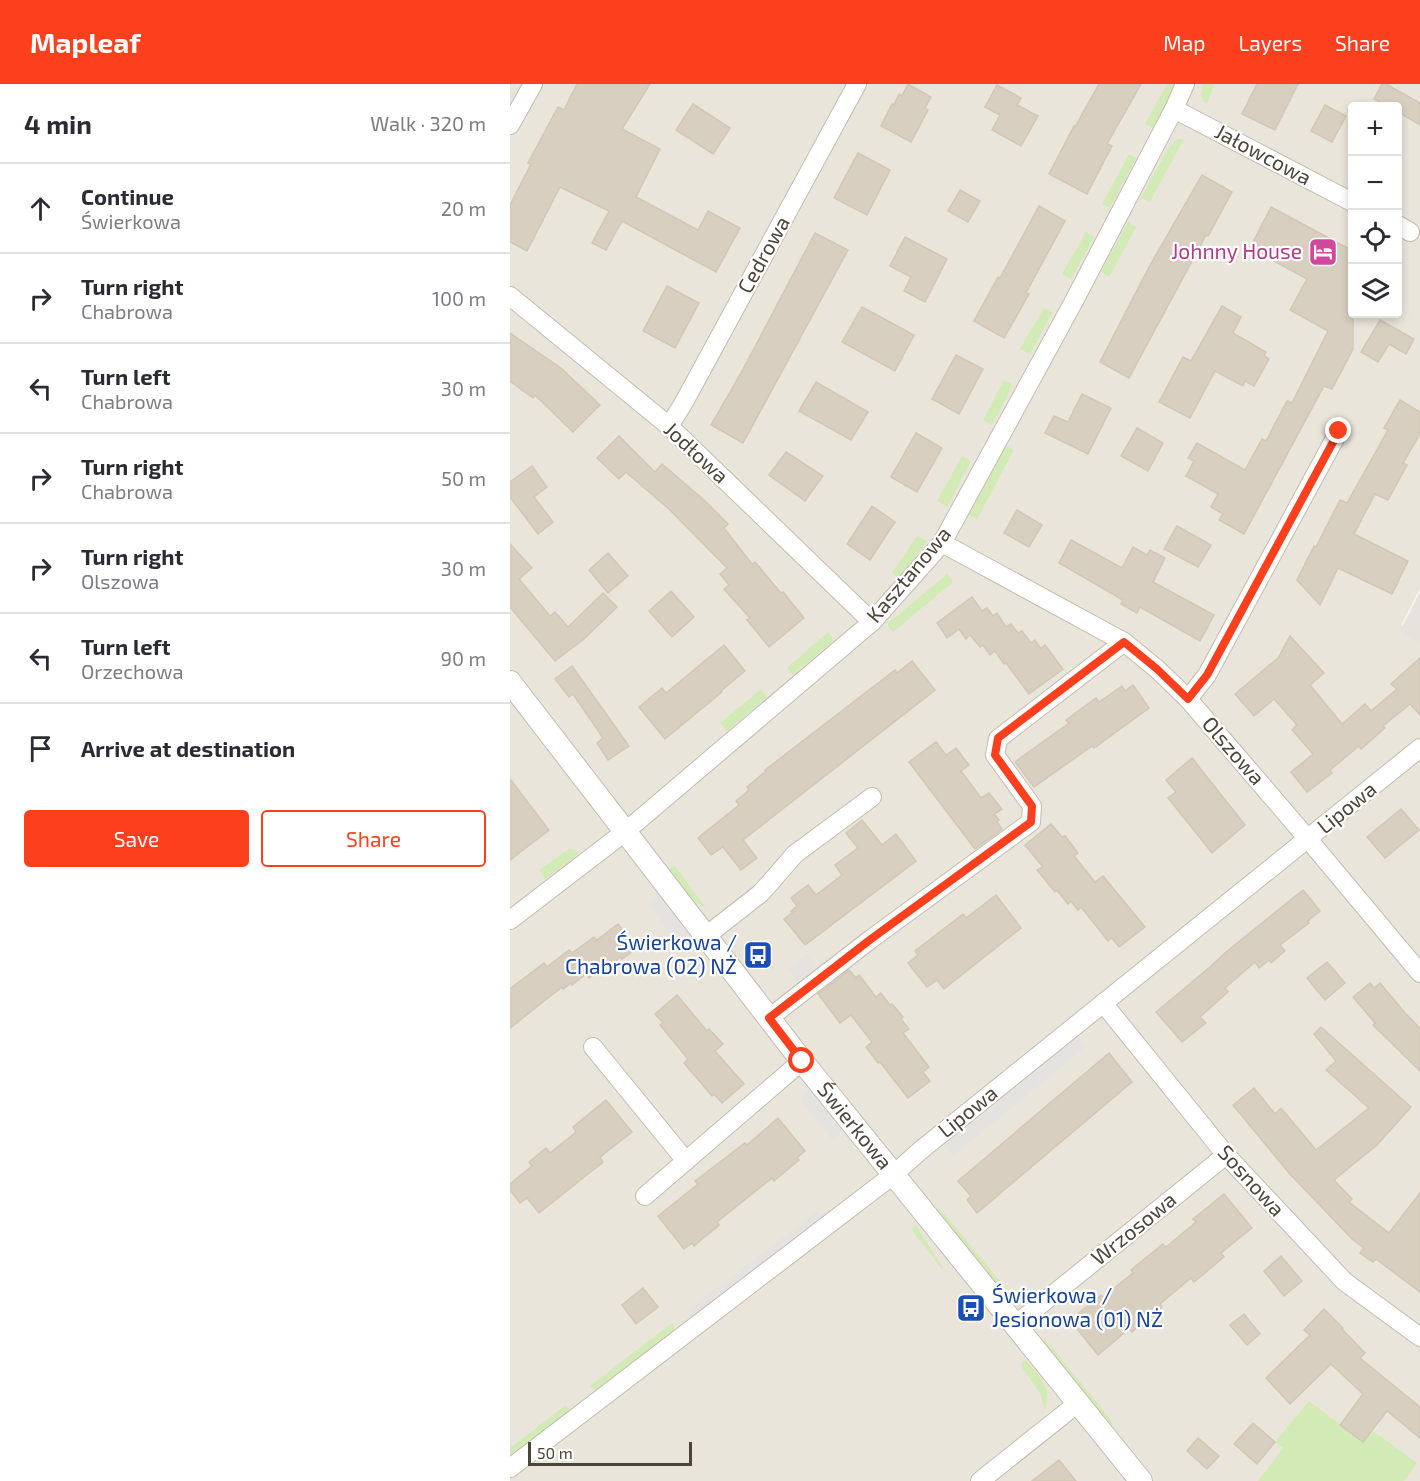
<!DOCTYPE html>
<meta charset="utf-8">
<style>
:root{--surface:#fff;--page:#f2f2f3;--text:#2b2b33;--muted:#7c7c81;--line:#e1e1e2;--accent:#fc3f1d}
body{margin:0;font-family:"Exo 2",sans-serif;background:var(--page);color:var(--text)}
.controls{position:absolute;right:18px;top:18px;display:grid;overflow:hidden;border-radius:6px;box-shadow:0 3px 9px #0003}
.controls button{width:54px;height:54px;display:grid;place-items:center;padding:0;border:0;border-bottom:2px solid var(--line);background:var(--surface);color:var(--text);font:30px sans-serif}
.scale{position:absolute;left:18px;bottom:15px;width:164px;box-sizing:border-box;padding-left:6px;border:3px solid #4b4439;border-top:0;font-size:16px;line-height:21px;white-space:nowrap;color:#4b4439;-webkit-text-stroke:4px #fff;paint-order:stroke}
.stop{position:absolute;width:18px;height:18px;margin:-14px;border:4px solid #fc3f1d;border-radius:50%;background:#fff}
.stop.end{background:#fc3f1d;border-color:#fff;box-shadow:0 2px 6px #0008}
.list{margin:0;padding:0;list-style:none}
h2{display:flex;justify-content:space-between;align-items:center;height:78px;margin:0;padding:0 24px;font-size:26px}
h2 small{font-size:20px;font-weight:400;color:var(--muted)}
.list li{display:grid;grid-template-columns:39px 1fr auto;gap:18px;align-items:center;box-sizing:border-box;height:90px;padding:0 24px;border-top:2px solid var(--line)}
.list b{display:block;font-size:22px;white-space:nowrap}
.list p{margin:0;font-size:20px;white-space:nowrap;color:var(--muted)}
.list em{font-size:20px;font-style:normal;color:var(--muted)}
.actions{display:flex;gap:12px;padding:18px 24px}
.actions a{flex:1;padding:14px 0;border:2px solid var(--accent);border-radius:6px;text-align:center;font-size:21px;color:var(--accent)}
.actions .main{background:var(--accent);color:#fff}
.icon{flex:none;width:33px;height:33px;fill:none;stroke:currentColor;stroke-width:2;stroke-linecap:round;stroke-linejoin:round}
.map{position:relative;flex:none;width:910px;height:1397px;overflow:hidden}
header{display:flex;align-items:center;gap:36px;box-sizing:border-box;height:84px;padding:0 30px;background:var(--accent);color:#fff}
header strong{font-size:28px}
nav{display:flex;gap:33px;margin-inline-start:auto;font-size:21px}
main{display:flex}
aside{flex:1;background:var(--surface)}
.map>svg:first-child{display:block}
.residential{fill:#eae5da;fill-rule:evenodd}
.industrial{fill:#e6e2dd}
.green{fill:#d2eab5}
.parking{fill:#e5e3e0}
.building{fill:#d8cfc1;stroke:#d3c7b4;stroke-width:1.5}
.lines{fill:none;stroke-linecap:round;stroke-linejoin:round}
.minor-casing{stroke:#c2bbae;stroke-width:20}
.tertiary-casing{stroke:#c2bbae;stroke-width:24}
.minor{stroke:#fff;stroke-width:18}
.tertiary{stroke:#fff;stroke-width:22}
.route{stroke:#fc3f1d;stroke-width:8}
.labels{text-anchor:middle;stroke-width:4.5;stroke-linejoin:round;paint-order:stroke}
.street-label{font-size:21px;fill:#4b4439;stroke:#fff}
.hotel-label{font-size:21px;fill:#b23c85;stroke:#fff;text-anchor:end}
.transit-label{font-size:21px;fill:#164399;stroke:#fff;text-anchor:end}
</style>
<header>
<strong>Mapleaf</strong>
<nav><a>Map</a><a>Layers</a><a>Share</a></nav>
</header>
<main>
<aside>
<h2>4 min<small>Walk · 320 m</small></h2>
<ul class="list">
<li><svg class="icon" aria-label="ahead" viewBox="0 0 24 24"><path d="M12 20V5M6 11l6-6 6 6"/></svg><div><b>Continue</b><p>Świerkowa</p></div><em>20 m</em></li>
<li><svg class="icon" aria-label="right" viewBox="0 0 24 24"><path d="M7 20v-9h11M14 6l5 5-5 5"/></svg><div><b>Turn right</b><p>Chabrowa</p></div><em>100 m</em></li>
<li><svg class="icon" aria-label="left" viewBox="0 0 24 24"><path d="M17 20v-9H6M10 6l-5 5 5 5"/></svg><div><b>Turn left</b><p>Chabrowa</p></div><em>30 m</em></li>
<li><svg class="icon" aria-label="right" viewBox="0 0 24 24"><path d="M7 20v-9h11M14 6l5 5-5 5"/></svg><div><b>Turn right</b><p>Chabrowa</p></div><em>50 m</em></li>
<li><svg class="icon" aria-label="right" viewBox="0 0 24 24"><path d="M7 20v-9h11M14 6l5 5-5 5"/></svg><div><b>Turn right</b><p>Olszowa</p></div><em>30 m</em></li>
<li><svg class="icon" aria-label="left" viewBox="0 0 24 24"><path d="M17 20v-9H6M10 6l-5 5 5 5"/></svg><div><b>Turn left</b><p>Orzechowa</p></div><em>90 m</em></li>
<li><svg class="icon" aria-label="arrive" viewBox="0 0 24 24"><path d="M6 21V4h12l-3 4 3 4H6"/></svg><div><b>Arrive at destination</b></div></li>
</ul>
<div class="actions"><a class="main">Save</a><a>Share</a></div>
</aside>
<div class="map">
<svg width="910" height="1397" viewBox="0 0 910 1397">
<rect width="100%" height="100%" fill="#f6f3ec"/>
<path class="residential" d="M0,0H910V504L891,541L910,554V1397H0ZM842,22H888V230H842Z"/>
<polygon class="industrial" points="910,508 910,560 890,547"/>
<g class="green">
<polygon points="657,0 666,1 643,44 635,40"/>
<path d="M694,0H704L697,20C689,15 691,8 694,0Z"/>
<polygon points="668,54 673,56 640,118 631,114 658,65"/>
<polygon points="619,70 626,74 600,124 592,120"/>
<polygon points="618,138 626,143 599,193 591,188"/>
<polygon points="576,148 584,153 561,195 552,190"/>
<polygon points="534,224 542,229 520,270 510,265"/>
<polygon points="494,296 503,301 482,341 473,336"/>
<polygon points="496,362 504,366 467,435 459,431"/>
<polygon points="452,372 461,377 437,423 427,417"/>
<polygon points="407,452 417,457 403,477 388,494 382,489"/>
<polygon points="437,490 443,498 383,548 377,540"/>
<polygon points="318,548 324,556 283,591 277,584"/>
<polygon points="251,605 257,613 217,647 210,639"/>
<polygon points="59,765 66,766 69,770 35,795 29,786"/>
<path d="M165,782L196,824C181,819 169,798 159,785Z"/>
<polygon points="428,1125 432,1127 502,1212 496,1213 426,1126"/>
<polygon points="406,1141 433,1184 432,1185 403,1148 403,1144"/>
<polygon points="162,1239 164,1243 164,1248 87,1306 82,1304 80,1302"/>
<polygon points="534,1254 602,1337 603,1341 601,1343 534,1259"/>
<path d="M514,1275C528,1289 544,1306 535,1326L530,1309L511,1282Z"/>
<polygon points="799,1317 853,1358 862,1346 907,1379 894,1397 748,1397 773,1364 765,1358"/>
<polygon points="56,1321 59,1325 59,1328 0,1372 0,1364"/>
</g>
<g class="parking">
<polygon points="150,811 180,850 168,859 138,820"/>
<polygon points="297,870 307,882 288,898 278,885"/>
<polygon points="567,952 576,963 443,1072 434,1061"/>
<polygon points="301,1006 333,1047 322,1056 290,1015"/>
<polygon points="306,1128 316,1131 179,1237 180,1232 178,1226"/>
</g>
<g class="building">
<polygon points="67,0 140,0 112,45 150,65 126,113 188,146 198,127 230,144 206,188 112,137 96,166 82,159 99,127 50,103 17,167 0,158 0,121 21,80 18,79 48,23 54,26"/>
<polygon points="398,0 421,13 415,24 418,26 401,58 371,42 382,20 384,21 389,10 392,12"/>
<polygon points="589,0 631,0 597,60 602,62 577,110 539,90 564,42 565,43"/>
<polygon points="747,0 788,0 765,46 732,30"/>
<polygon points="872,0 876,0 910,19 910,41 888,28 888,22 877,22 864,15"/>
<polygon points="487,1 511,14 507,21 528,32 511,62 482,46 490,31 475,23"/>
<polygon points="183,20 220,44 203,70 166,46"/>
<polygon points="815,21 836,32 822,58 801,47"/>
<polygon points="348,69 380,86 357,131 324,114"/>
<polygon points="692,91 722,108 698,152 696,151 619,294 590,278 639,183"/>
<polygon points="450,106 470,117 458,138 438,127"/>
<polygon points="529,122 555,137 516,209 519,210 494,254 464,237 488,193 490,194"/>
<polygon points="761,123 843,167 843,265 822,305 814,302 734,450 709,436 713,430 701,423 708,410 676,392 684,377 678,374 687,359 735,386 752,355 756,357 777,317 782,319 818,247 780,226 797,195 740,164"/>
<polygon points="305,149 338,166 233,359 201,341 231,289"/>
<polygon points="395,153 437,175 415,218 394,207 401,193 380,182"/>
<polygon points="157,202 189,219 165,264 133,247"/>
<polygon points="712,222 731,233 723,249 756,268 754,272 759,275 744,302 735,297 733,302 705,287 680,334 649,318 673,273 681,277"/>
<polygon points="352,223 404,251 385,287 332,258"/>
<polygon points="870,236 904,255 896,270 879,260 868,278 851,268"/>
<polygon points="0,249 51,284 90,321 63,348 25,311 23,314 0,297"/>
<polygon points="446,271 473,285 449,330 422,315"/>
<polygon points="306,298 358,328 341,356 289,327"/>
<polygon points="572,310 601,324 578,370 535,349 544,332 558,338"/>
<polygon points="890,316 910,328 910,350 893,379 897,381 878,416 865,410 844,450 898,477 882,510 828,484 810,521 787,496 804,462 806,463 830,416 837,419 878,346 874,344"/>
<polygon points="627,344 653,359 638,387 611,372"/>
<polygon points="406,349 432,364 407,408 381,393"/>
<polygon points="109,352 145,388 152,380 194,416 218,440 214,444 242,480 245,478 271,509 273,508 294,534 259,563 237,536 240,534 214,505 219,501 210,490 217,484 160,426 116,388 109,395 87,374"/>
<polygon points="276,368 313,392 295,417 259,391"/>
<polygon points="22,382 37,403 24,413 43,438 28,450 0,413 0,398"/>
<polygon points="362,422 385,438 360,476 337,460"/>
<polygon points="507,426 532,441 519,463 494,449"/>
<polygon points="667,442 701,461 688,483 654,465"/>
<polygon points="561,456 612,484 623,463 637,471 640,466 655,474 643,498 704,531 690,557 630,523 627,529 611,520 613,516 549,479"/>
<polygon points="0,460 22,484 9,495 40,532 45,528 58,543 93,509 107,523 74,555 45,577 0,523"/>
<polygon points="98,469 118,492 98,509 79,486"/>
<polygon points="161,507 184,533 162,553 139,527"/>
<polygon points="462,513 472,527 477,524 483,532 487,529 496,543 501,540 508,549 512,547 521,559 525,556 531,565 535,561 553,585 519,610 496,579 494,580 485,567 480,571 473,561 470,563 460,551 456,555 449,545 437,554 427,539"/>
<polygon points="780,552 814,589 800,601 832,640 855,620 861,627 887,605 881,600 910,574 910,631 900,620 873,642 875,644 851,665 849,662 820,686 822,689 797,708 781,688 803,670 782,646 787,641 764,615 744,632 725,610 768,574"/>
<polygon points="214,561 235,587 211,607 212,608 155,655 129,623 152,604 156,609"/>
<polygon points="402,577 425,606 233,756 247,774 231,786 213,763 201,771 188,754 229,721 226,717 239,706 237,703 256,687 255,686 385,586 387,589"/>
<polygon points="62,582 119,662 98,676 87,659 93,654 63,610 59,613 45,595"/>
<polygon points="623,601 639,624 584,664 582,662 524,703 505,678 559,639 556,636 586,614 589,618 612,602 615,607"/>
<polygon points="426,658 436,671 446,664 459,681 451,687 471,714 479,709 492,725 484,730 489,736 487,738 492,745 465,765 399,678"/>
<polygon points="682,674 735,741 702,769 658,714 666,708 656,696"/>
<polygon points="0,695 39,746 0,776"/>
<polygon points="891,725 909,746 875,774 857,753"/>
<polygon points="352,736 372,761 386,750 406,777 295,861 274,835 283,828 281,827 287,822 281,814 298,801 306,811 332,791 325,781 348,764 336,749"/>
<polygon points="541,740 552,753 555,752 568,769 564,772 585,798 593,792 635,843 609,863 602,854 598,857 571,823 568,826 561,817 558,820 547,806 545,808 527,786 533,783 515,761"/>
<polygon points="793,806 810,827 798,837 799,839 770,861 775,867 761,879 759,876 749,884 745,878 715,904 718,908 690,933 696,939 672,958 646,928 700,883 716,868"/>
<polygon points="486,811 511,844 434,905 427,896 417,903 398,879 408,871 405,867 453,830 456,834"/>
<polygon points="108,840 127,864 112,875 110,873 103,879 101,877 79,894 76,890 62,901 61,899 53,905 52,903 0,944 0,905 34,879 37,883 59,866 62,869 84,853 87,856"/>
<polygon points="817,878 835,899 815,916 797,894"/>
<polygon points="339,886 346,894 349,891 366,913 371,909 380,921 382,920 393,933 391,935 399,945 393,949 419,983 413,988 420,997 398,1014 370,978 368,979 356,963 362,958 341,931 330,939 308,910"/>
<polygon points="860,899 864,904 870,899 896,930 910,944 910,987 863,941 865,939 843,913"/>
<polygon points="167,911 197,947 199,945 213,960 205,967 234,1000 212,1019 204,1010 202,1012 174,979 178,975 150,941 153,939 145,930"/>
<polygon points="811,943 901,1023 867,1061 824,1096 842,1115 839,1118 879,1149 910,1109 910,1208 866,1175 863,1178 850,1169 854,1164 842,1155 779,1089 723,1021 744,1004 765,1030 771,1024 806,1066 859,1024 816,986 826,977 804,950"/>
<polygon points="599,969 622,998 467,1129 457,1116 461,1112 448,1097"/>
<polygon points="96,1016 122,1048 90,1073 93,1078 29,1129 17,1114 10,1119 0,1106 0,1100 22,1082 19,1078 36,1064 40,1069 66,1048 63,1043"/>
<polygon points="268,1034 295,1067 287,1074 289,1076 264,1097 262,1094 207,1138 209,1141 184,1162 182,1159 174,1165 148,1132 188,1100 185,1097 235,1059 237,1061"/>
<polygon points="714,1110 742,1144 711,1169 714,1173 684,1198 681,1194 650,1220 652,1223 622,1248 619,1245 588,1271 560,1236 591,1211 593,1213 623,1189 621,1186 653,1160 656,1163 686,1138 683,1135"/>
<polygon points="771,1172 792,1197 774,1212 754,1187"/>
<polygon points="133,1204 148,1223 126,1240 112,1221"/>
<polygon points="814,1225 833,1244 832,1245 855,1269 850,1274 910,1323 910,1354 877,1327 853,1358 830,1341 853,1310 821,1280 780,1320 756,1294 800,1251 794,1246"/>
<polygon points="734,1230 750,1250 737,1261 720,1241"/>
<polygon points="743,1339 765,1358 747,1380 724,1360"/>
<polygon points="688,1354 709,1372 697,1385 677,1367"/>
<polygon points="549,1376 566,1397 522,1397"/>
</g>
<g class="lines">
<g class="minor-casing">
<g id="minor">
<polyline points="664,25 842,118"/>
<polyline points="0,41 23,0"/>
<polyline points="888,141 900,148"/>
<polyline points="0,212 159,342 362,538"/>
<polyline points="159,342 173,320 347,0"/>
<polyline points="432,459 614,558 647,585 678,615 798,755 910,889"/>
<polyline points="678,615 697,591 829,347"/>
<polyline points="0,836 116,747 362,538 432,459 564,217 664,25 675,0"/>
<polyline points="196,852 251,809 285,770 362,713"/>
<polyline points="593,919 716,1071 835,1198 910,1253"/>
<polyline points="259,934 361,855 521,738 522,722 485,671 488,655 614,558"/>
<polyline points="83,963 176,1077"/>
<polyline points="135,1112 292,977"/>
<polyline points="504,1242 716,1071"/>
<polyline points="0,1384 383,1091 411,1066 910,664"/>
<polyline points="470,1397 568,1319"/>
</g>
</g>
<g class="tertiary-casing">
<g id="tertiary">
<path id="s1" d="M0,598L292,977L631,1397"/>
</g>
</g>
<use href="#minor" class="minor"/>
<use href="#tertiary" class="tertiary"/>
</g>
<g class="lines">
<polyline class="route" points="292,977 259,934 361,855 521,738 522,722 485,671 488,654 614,558 647,585 678,615 697,591 829,347"/>
</g>
<defs>
<g id="hotel-square" transform="scale(1.5)"><rect x="-9" y="-9" width="18" height="18" rx="4" fill="#d1479c" stroke="#fff"/><path d="M-6-4.5h1.5V1H6V5H4.5V3h-9V5H-6ZM-4 0a1.8 1.8 0 1 1 3.6 0ZM.5 0V-2.5h3Q6-2.5 6 0Z" fill="#fff"/></g>
<g id="bus-square" transform="scale(1.5)"><rect x="-9" y="-9" width="18" height="18" rx="4" fill="#1a4fb4" stroke="#fff"/><path d="M-5-6H5V4H4V6H2V4H-2V6H-4V4H-5ZM-3.5-4V0h7V-4ZM-3.5 1.2v1.5H-2V1.2ZM2 1.2v1.5H3.5V1.2Z" fill="#fff"/></g>
</defs>
<g fill-rule="evenodd">
<use href="#hotel-square" x="813" y="168"/>
<use href="#bus-square" x="248" y="871"/>
<use href="#bus-square" x="461" y="1224"/>
</g>
<g class="labels">
<g class="street-label">
<text transform="translate(753 71) rotate(28)" y="7">Jałowcowa</text>
<text transform="translate(254 171) rotate(-61)" y="7">Cedrowa</text>
<text transform="translate(186 369) rotate(43)" y="7">Jodłowa</text>
<text transform="translate(399 491) rotate(-50)" y="7">Kasztanowa</text>
<text transform="translate(723 667) rotate(49)" y="7">Olszowa</text>
<text transform="translate(837 724) rotate(-39)" y="7">Lipowa</text>
<text transform="translate(458 1028) rotate(-39)" y="7">Lipowa</text>
<text dy="7" stroke="none"><textPath href="#s1" startOffset="562">Świerkowa</textPath></text>
<text transform="translate(741 1097) rotate(48)" y="7">Sosnowa</text>
<text transform="translate(624 1145) rotate(-39)" y="7">Wrzosowa</text>
</g>
<g class="hotel-label">
<text x="792" y="175">Johnny House</text>
</g>
<g class="transit-label">
<text x="227" y="866">Świerkowa /<tspan x="227" dy="24">Chabrowa (02) NŻ</tspan></text>
<text x="482" y="1219" text-anchor="start">Świerkowa /<tspan x="482" dy="24">Jesionowa (01) NŻ</tspan></text>
</g>
</g>
</svg>
<div class="controls">
<button>+</button>
<button>−</button>
<button><svg class="icon" aria-label="locate" viewBox="0 0 24 24"><circle cx="12" cy="12" r="6"/><path d="M12 2v4M12 18v4M2 12h4M18 12h4"/></svg></button>
<button><svg class="icon" aria-label="layers" viewBox="0 0 24 24"><path d="M12 4l9 5-9 5-9-5zM3 14l9 5 9-5"/></svg></button>
</div>
<div class="scale">50 m</div>
<div class="stop" style="left:292px;top:977px"></div>
<div class="stop end" style="left:829px;top:347px"></div>
</div>
</main>
